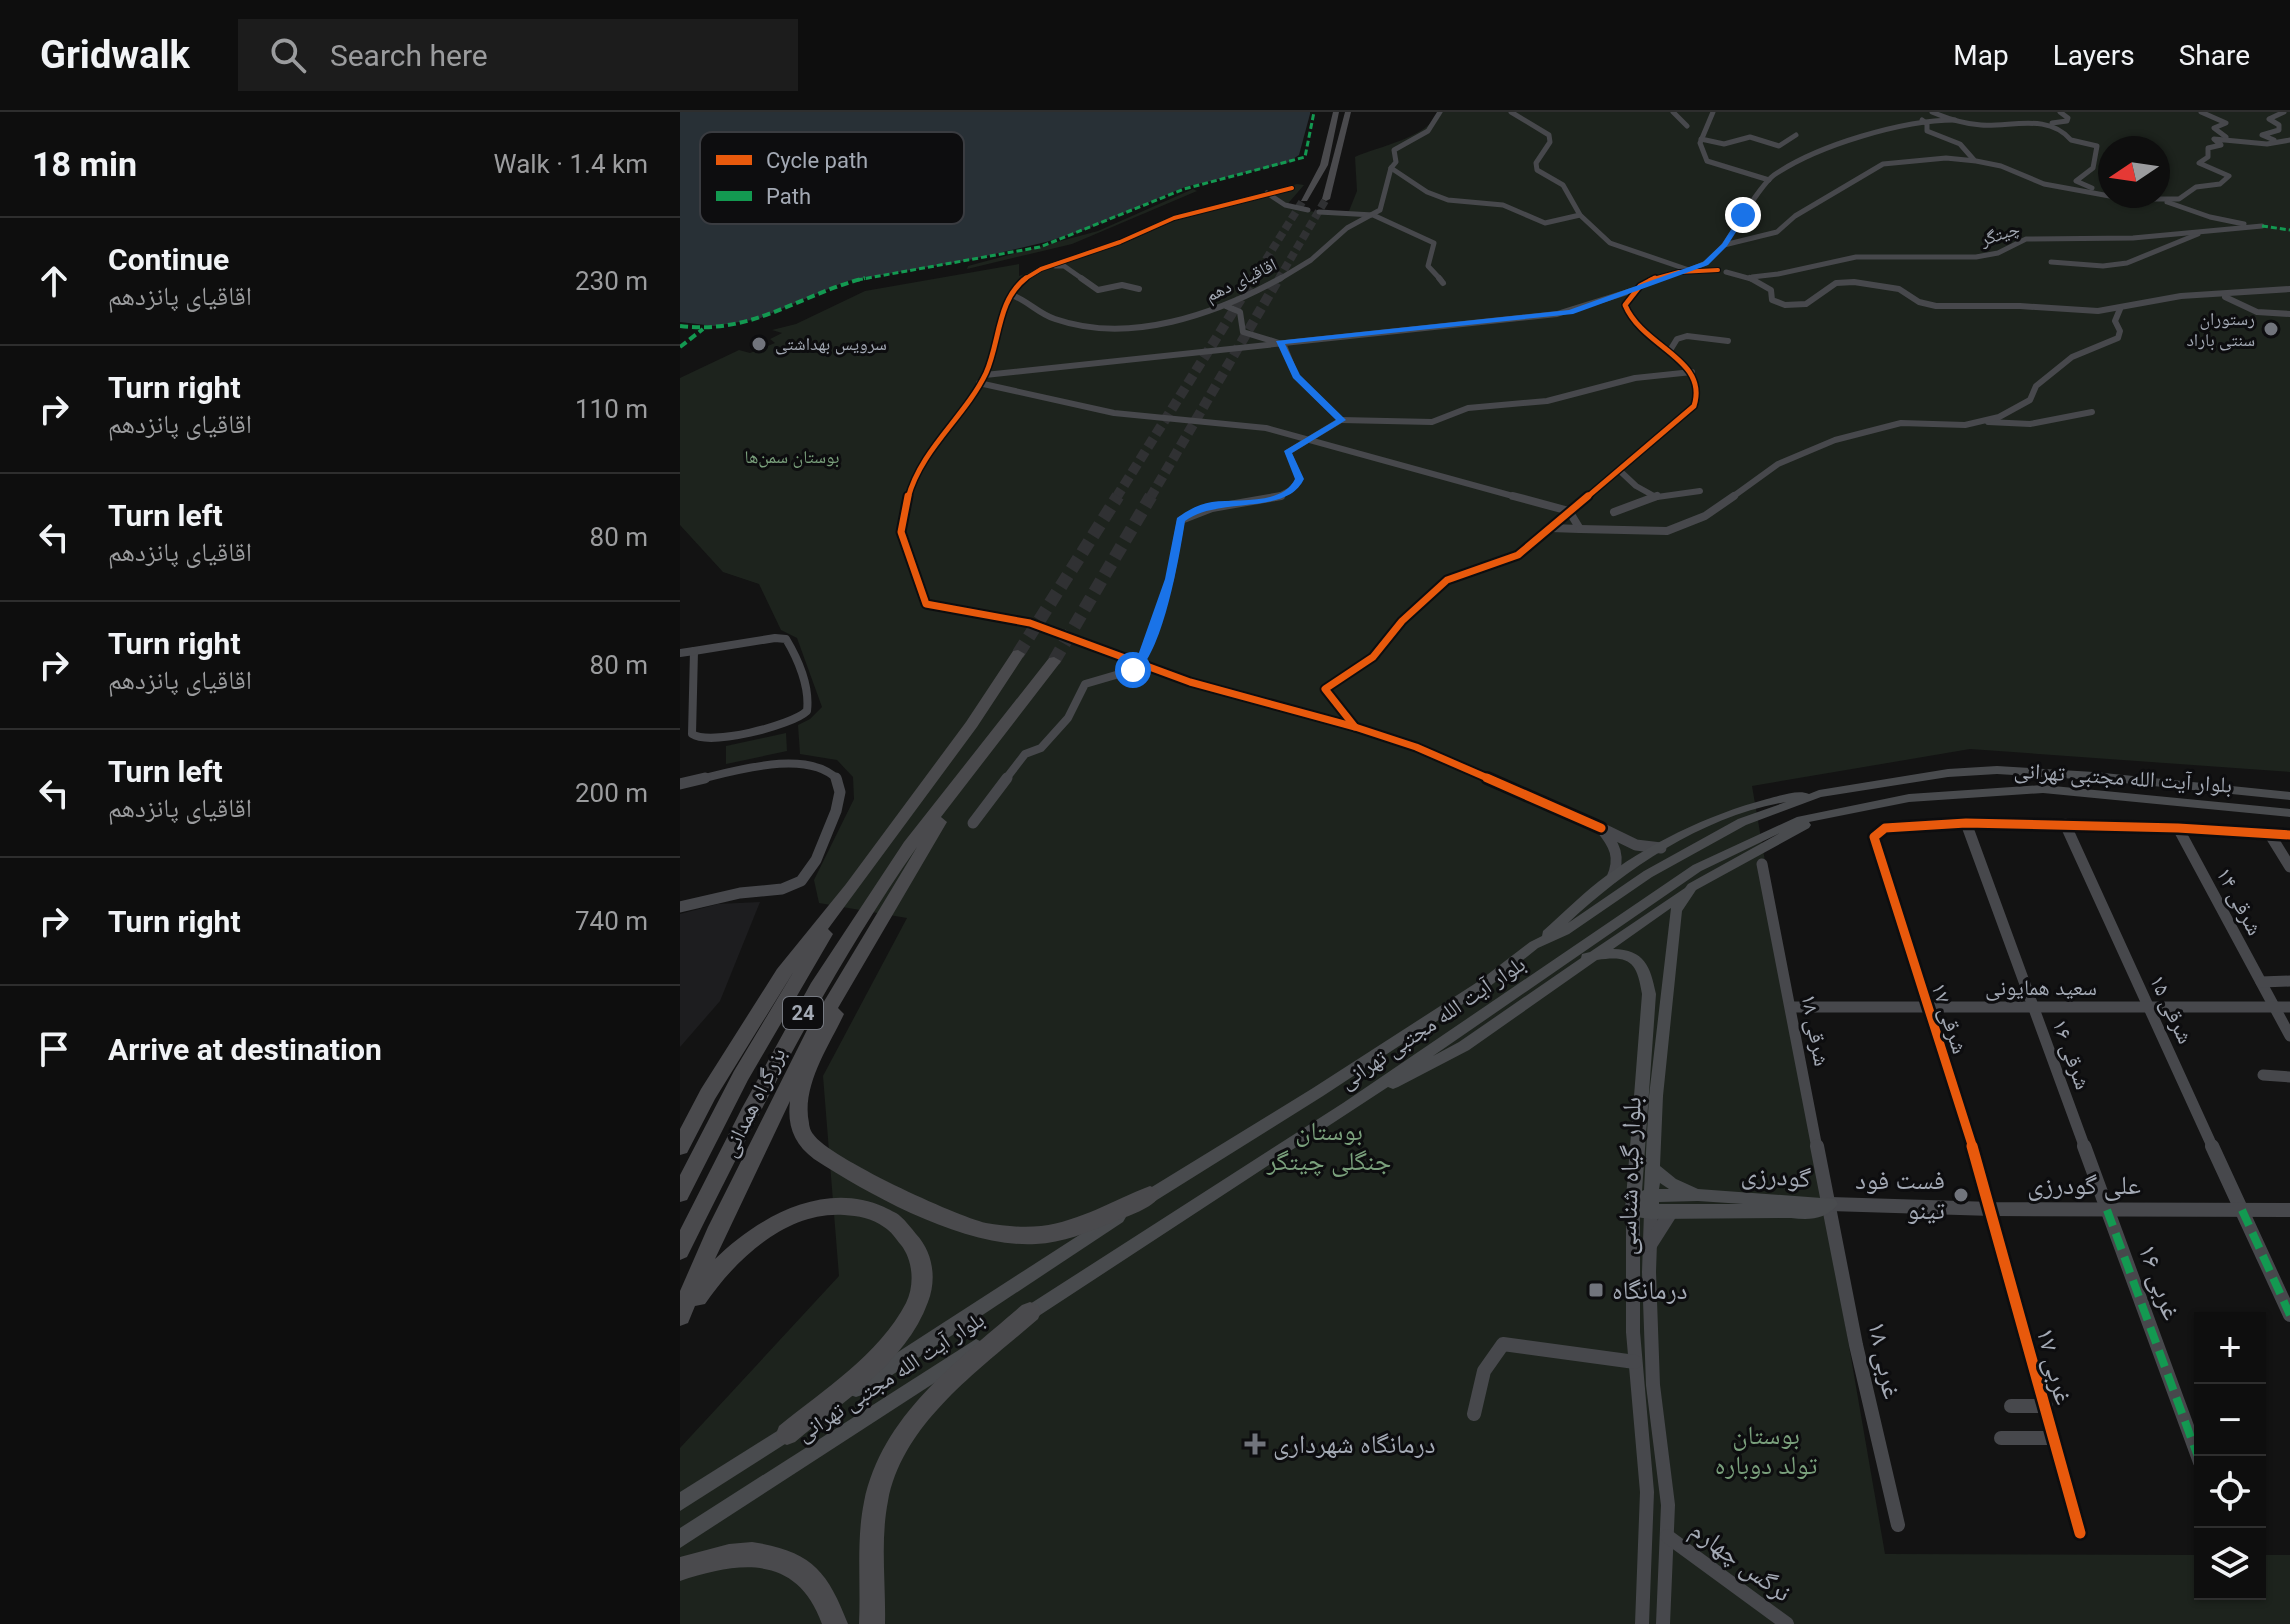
<!DOCTYPE html>
<meta charset="utf-8">
<style>
:root{--surface:#0e0e0e;--page:#1c1c1c;--text:#f1f3f6;--muted:#9b9c9e;--line:#2e2e2e}
body{margin:0;font-family:Roboto,"Noto Naskh Arabic",sans-serif;background:var(--page);color:var(--text)}
.controls{position:absolute;right:24px;bottom:24px;display:grid;overflow:hidden;border-radius:0px;box-shadow:0 2px 6px #0004}
.controls button{width:72px;height:72px;display:grid;place-items:center;padding:0;border:0;border-bottom:2px solid var(--line);background:var(--surface);color:var(--text);font:40px sans-serif}
.compass{position:absolute;left:1418px;top:24px;width:72px;height:72px;border-radius:50%;background:var(--surface);box-shadow:0 2px 6px #0004;rotate:257deg}
.stop{position:absolute;width:24px;height:24px;margin:-18px;border:6px solid #1a73e8;border-radius:50%;background:#fff}
.stop.end{background:#1a73e8;border-color:#fff;box-shadow:0 2px 8px #0008}
.list{margin:0;padding:0;list-style:none}
h2{display:flex;justify-content:space-between;align-items:center;height:104px;margin:0;padding:0 32px;font-size:34px}
h2 small{font-size:26px;font-weight:400;color:var(--muted)}
.list li{display:grid;grid-template-columns:52px 1fr auto;gap:24px;align-items:center;box-sizing:border-box;height:128px;padding:0 32px;border-top:2px solid var(--line)}
.list b{display:block;font-size:30px;white-space:nowrap}
.list p{margin:0;font-size:26px;white-space:nowrap;color:var(--muted)}
.list em{font-size:26px;font-style:normal;color:var(--muted)}
.icon{flex:none;width:44px;height:44px;fill:none;stroke:currentColor;stroke-width:2;stroke-linecap:round;stroke-linejoin:round}
.map{position:relative;flex:none;width:1610px;height:1512px;overflow:hidden}
header{display:flex;align-items:center;gap:48px;box-sizing:border-box;height:112px;padding:0 40px;background:var(--surface);border-bottom:2px solid var(--line)}
header strong{font-size:38px}
nav{display:flex;gap:44px;margin-inline-start:auto;font-size:28px}
.search{width:560px;height:72px;background:var(--page);display:flex;align-items:center;gap:20px;box-sizing:border-box;padding:0 28px;border-radius:0px;color:var(--muted);font-size:30px}
main{display:flex}
aside{flex:1;background:var(--surface)}
.map>svg:first-child{display:block}
.built{fill:#1d1d1f}
.green{fill:#1d231d;fill-rule:evenodd}
.water{fill:#283036}
.lines{fill:none;stroke-linecap:round;stroke-linejoin:round}
.highway-tunnel-far2{stroke:#303133;stroke-width:8;stroke-dasharray:8 4;stroke-linecap:butt}
.highway-tunnel-far1{stroke:#303133;stroke-width:10;stroke-dasharray:10 5;stroke-linecap:butt}
.highway-tunnel{stroke:#303133;stroke-width:13;stroke-dasharray:13 7;stroke-linecap:butt}
.minor-far4{stroke:#47484c;stroke-width:5}
.minor-far3{stroke:#47484c;stroke-width:6}
.minor-far2{stroke:#47484c;stroke-width:8}
.minor-far1{stroke:#47484c;stroke-width:11}
.minor{stroke:#47484c;stroke-width:14}
.major{fill:#494b4e;fill-rule:evenodd}
.highway{fill:#4a4a4d;fill-rule:evenodd}
.quiet-far2{stroke:#139951;stroke-width:3;stroke-dasharray:6 3;stroke-linecap:butt}
.quiet-far1{stroke:#139951;stroke-width:4;stroke-dasharray:8 4;stroke-linecap:butt}
.quiet{stroke:#139951;stroke-width:8;stroke-dasharray:17 8;stroke-linecap:butt}
.cycleway-far4-casing{stroke:#0d0d0f;stroke-width:6}
.cycleway-far3-casing{stroke:#0d0d0f;stroke-width:8}
.cycleway-far2-casing{stroke:#0d0d0f;stroke-width:11}
.cycleway-far1-casing{stroke:#0d0d0f;stroke-width:14}
.cycleway-casing{stroke:#0d0d0f;stroke-width:16}
.cycleway-far4{stroke:#e8590c;stroke-width:4}
.cycleway-far3{stroke:#e8590c;stroke-width:5}
.cycleway-far2{stroke:#e8590c;stroke-width:7}
.cycleway-far1{stroke:#e8590c;stroke-width:9}
.cycleway{stroke:#e8590c;stroke-width:11}
.route{fill:#1a73e8}
.poi-dot{fill:#71747c;stroke:#0d0d0f;stroke-width:3}
.labels{text-anchor:middle;stroke-width:6;stroke-linejoin:round;paint-order:stroke}
.far-street-label{font-size:18px;fill:#a3a9b4;stroke:#0d0d0f}
.far-poi-label{font-size:18px;fill:#a3a9b4;stroke:#0d0d0f;text-anchor:end}
.far-park-label{font-size:18px;fill:#7aa07c;stroke:#0d0d0f}
.shield{fill:#0d0d0f;stroke:#767a82;stroke-width:2}
.shield-label{font-size:20px;font-weight:bold;fill:#a3a9b4}
.street-label{font-size:22px;fill:#a3a9b4;stroke:#0d0d0f}
.near-park-label{font-size:26px;fill:#7aa07c;stroke:#0d0d0f}
.near-street-label{font-size:26px;fill:#a3a9b4;stroke:#0d0d0f}
.near-poi-label{font-size:26px;fill:#a3a9b4;stroke:#0d0d0f;text-anchor:start}
.key{fill:#0d0d0f;stroke:#3a3c41;stroke-width:2}
.key-label{font-size:22px;fill:#a3a9b4}
</style>
<header>
<strong>Gridwalk</strong>
<div class="search"><svg class="icon" aria-label="search" viewBox="0 0 24 24"><circle cx="10" cy="10" r="6"/><path d="M15 15l6 6"/></svg>Search here</div>
<nav><a>Map</a><a>Layers</a><a>Share</a></nav>
</header>
<main>
<aside>
<h2>18 min<small>Walk · 1.4 km</small></h2>
<ul class="list">
<li><svg class="icon" aria-label="ahead" viewBox="0 0 24 24"><path d="M12 20V5M6 11l6-6 6 6"/></svg><div><b>Continue</b><p>اقاقیای پانزدهم</p></div><em>230 m</em></li>
<li><svg class="icon" aria-label="right" viewBox="0 0 24 24"><path d="M7 20v-9h11M14 6l5 5-5 5"/></svg><div><b>Turn right</b><p>اقاقیای پانزدهم</p></div><em>110 m</em></li>
<li><svg class="icon" aria-label="left" viewBox="0 0 24 24"><path d="M17 20v-9H6M10 6l-5 5 5 5"/></svg><div><b>Turn left</b><p>اقاقیای پانزدهم</p></div><em>80 m</em></li>
<li><svg class="icon" aria-label="right" viewBox="0 0 24 24"><path d="M7 20v-9h11M14 6l5 5-5 5"/></svg><div><b>Turn right</b><p>اقاقیای پانزدهم</p></div><em>80 m</em></li>
<li><svg class="icon" aria-label="left" viewBox="0 0 24 24"><path d="M17 20v-9H6M10 6l-5 5 5 5"/></svg><div><b>Turn left</b><p>اقاقیای پانزدهم</p></div><em>200 m</em></li>
<li><svg class="icon" aria-label="right" viewBox="0 0 24 24"><path d="M7 20v-9h11M14 6l5 5-5 5"/></svg><div><b>Turn right</b></div><em>740 m</em></li>
<li><svg class="icon" aria-label="arrive" viewBox="0 0 24 24"><path d="M6 21V4h12l-3 4 3 4H6"/></svg><div><b>Arrive at destination</b></div></li>
</ul>
</aside>
<div class="map">
<svg width="1610" height="1512" viewBox="0 0 1610 1512">
<rect width="100%" height="100%" fill="#131313"/>
<polygon class="built" points="80,790 40,889 0,935 0,802 38,792"/>
<g class="green">
<path d="M757,0H1610V660L1290,637L1072,674L1205,1442L1520,1443V1482H1580V1443H1610V1512H0V1336L159,1164L143,964L227,806L139,791L134,768L174,687L173,665L157,648L120,642L118,613L130,607L142,595L117,526L101,518L79,472L43,460L0,413V266L59,238L70,241L95,231L90,227L102,221L92,218L116,212L185,179L339,152V164L437,130L482,108L617,72L624,73L605,95L642,101L669,99L677,79L675,45C696,35 751,25 757,0ZM1430,36H1478V84H1430Z"/>
<polygon points="513,77 517,79 392,132 287,157 288,154 418,119"/>
<polygon points="106,621 107,639 46,652 46,634"/>
</g>
<polygon class="water" points="0,0 630,0 630,2 619,43 607,51 505,75 404,118 366,130 289,148 167,169 78,207 34,214 0,210"/>
<g class="lines">
<g class="highway-tunnel-far2">
<polyline points="573,168 624,87"/>
<polyline points="598,168 646,87"/>
</g>
<g class="highway-tunnel-far1">
<polyline points="436,386 574,166"/>
<polyline points="470,386 599,166"/>
</g>
<g class="highway-tunnel">
<polyline points="338,542 438,384"/>
<polyline points="374,549 471,384"/>
</g>
<g class="minor-far4">
<polyline points="831,0 869,23 870,30 856,51 857,58 883,73 900,103 930,131 1009,158 1026,151 1044,133"/>
<polyline points="993,0 1007,14"/>
<polyline points="1033,0 1020,31 1027,49 1089,68"/>
<path d="M1252,0C1268,7 1284,12 1301,13C1332,15 1368,1 1391,28L1417,34L1413,56L1396,69L1412,76"/>
<polyline points="1521,0 1546,11 1534,16 1546,25"/>
<polyline points="1242,8 1247,12 1247,19 1280,32 1294,48"/>
<path d="M1275,8C1223,8 1138,33 1094,63C1080,73 1055,117 1044,133L1097,120L1115,104L1203,52L1266,46L1296,49L1321,54L1364,72L1446,87H1499L1516,75L1540,72L1549,64L1519,51L1528,45V36L1541,33L1534,27L1587,32L1610,28"/>
<polyline points="1372,11 1387,9 1388,6 1380,0"/>
<polyline points="1021,27 1044,32 1070,25 1099,34 1116,23"/>
<polyline points="1594,28 1582,23 1599,18 1599,13 1589,7 1604,0"/>
<polyline points="711,56 747,80 768,88 823,93 865,111 900,103"/>
<polyline points="587,81 605,93 628,98"/>
<polyline points="1487,90 1530,105 1564,112"/>
<polyline points="639,100 693,103 754,131 748,154 761,168"/>
<polyline points="1371,150 1423,154 1447,151 1518,122"/>
<polyline points="375,154 384,154 404,168"/>
<polyline points="1046,160 1075,168"/>
<polyline points="1072,165 1098,162 1176,145 1296,145 1318,141 1346,127 1453,126 1582,114"/>
<polyline points="343,168 361,157 440,130 494,106 612,76"/>
<polyline points="598,168 631,148 667,116 700,98 711,56 716,50 714,38 748,19 760,0"/>
<polyline points="970,168 999,160 1038,158"/>
</g>
<g class="minor-far3">
<polyline points="401,166 418,178 442,173 459,177"/>
<polyline points="759,166 763,171"/>
<polyline points="1070,166 1091,178 1092,188 1105,193 1126,192 1156,171 1174,170 1219,177 1239,190 1256,194 1340,194 1418,199 1501,184 1610,177"/>
<path d="M332,183C348,189 359,202 375,207C450,233 536,202 601,166"/>
<polyline points="1545,185 1577,200 1610,202"/>
<polyline points="546,194 560,200 563,220 599,231 605,236 616,264 661,308 608,340 620,367 611,378 595,386"/>
<polyline points="989,240 997,227 1007,224 1048,229"/>
<polyline points="305,263 877,202 951,179"/>
<polyline points="299,271 434,301 586,316 840,386"/>
<polyline points="661,308 752,310 788,296 867,289 955,266 1012,260"/>
<polyline points="1308,310 1350,312 1412,300"/>
<polyline points="940,359 956,374 974,384"/>
<path d="M228,386C241,337 285,305 306,261C320,230 317,188 346,166"/>
<path d="M906,386L1014,294C1029,247 963,236 945,193L960,174L975,166"/>
<polyline points="970,386 1020,379"/>
<polyline points="1051,386 1098,352 1155,328 1221,311 1285,313 1319,305 1350,288 1356,274 1392,245 1438,226 1440,219 1435,209 1440,197"/>
</g>
<g class="minor-far2">
<polyline points="228,384 221,420 246,492 350,511 510,570 675,615"/>
<polyline points="833,384 889,399 900,417 871,416"/>
<polyline points="934,400 977,384"/>
<polyline points="900,417 987,419 1025,404 1054,384"/>
<path d="M95,526L106,527C118,547 130,575 127,599C111,614 30,634 12,622L14,539Z"/>
<polyline points="0,541 14,539"/>
<path d="M16,668C55,659 128,636 158,668"/>
<polyline points="325,668 345,642 361,636 388,606 405,572 453,558 461,550 490,467 501,408 532,396 601,384"/>
<polyline points="812,668 736,635 675,615 645,577 693,545 722,509 767,468 838,443 908,384"/>
</g>
<g class="minor-far1">
<polyline points="807,666 921,716"/>
<polyline points="0,672 25,666"/>
<polyline points="293,711 327,666"/>
<polyline points="1286,711 1405,1036"/>
<polyline points="1385,712 1533,1036"/>
<polyline points="1498,716 1610,924"/>
<polyline points="1589,721 1610,755"/>
<polyline points="1082,752 1137,1036"/>
<path d="M932,766C941,745 935,733 921,716L956,733L981,736"/>
<polyline points="0,795 60,781 102,777 121,769 136,748 156,699 160,680 156,666"/>
<polyline points="1581,870 1610,869"/>
<polyline points="1111,895 1610,895"/>
<polyline points="1583,963 1610,965"/>
<polyline points="1293,1036 1194,725 1205,716 1286,711 1498,716 1610,723"/>
</g>
<g class="minor">
<polyline points="1137,1034 1176,1233 1218,1413"/>
<polyline points="1292,1034 1400,1421"/>
<polyline points="1404,1034 1520,1350"/>
<polyline points="1532,1034 1610,1203"/>
<polyline points="1150,1092 1312,1097 1610,1098"/>
<polyline points="953,1099 953,1220 967,1380 962,1512"/>
<polyline points="971,1100 969,1160 973,1273 988,1393 983,1512"/>
<polyline points="970,1133 991,1100"/>
<polyline points="1331,1294 1366,1294"/>
<polyline points="794,1302 804,1259 823,1232 955,1250"/>
<polyline points="1321,1326 1374,1326"/>
<polyline points="987,1424 1107,1512"/>
</g>
<g class="major">
<path d="M1317,654L1414,660L1610,680V688L1414,668L1317,662L1268,665L1141,685L1066,713L972,765L889,822L858,836L809,875L643,984L472,1091L467,1092L462,1091L459,1086L462,1081L633,976L799,869L850,830L862,824L863,819C881,803 899,785 918,770C967,732 1027,703 1087,687C1100,684 1118,677 1129,682L1139,678L1268,657ZM1106,690L1058,707L964,759L888,811C948,755 1024,704 1106,690Z"/>
<path d="M1363,673L1610,697V705L1363,681L1229,690L1129,710L1131,713L1129,716L1016,778L1002,799L983,984L980,1054L996,1067L1018,1077L1155,1087L1158,1092C1145,1108 1130,1108 1111,1106L971,1107L948,1104L945,1099L962,882C957,850 950,843 917,848L789,938L718,975L713,977L708,975L351,1209L345,1211L339,1209L337,1204L339,1199L663,991L1013,753L1117,705L1229,682ZM1100,721L1008,772L1005,776L910,840L902,842L901,846L779,930L753,944L1021,759ZM991,796L969,984L964,1078L962,1079L976,882C970,854 965,838 933,837ZM980,1071L989,1077H979ZM1018,1089L1063,1092H979V1090Z"/>
<polygon points="438,1098 443,1100 446,1105 443,1110 182,1283 176,1285 170,1283 168,1277 170,1271"/>
<polygon points="296,1227 302,1230 304,1235 302,1240 0,1436 0,1416"/>
<polygon points="110,1311 116,1313 119,1319 116,1325 0,1399 0,1380"/>
</g>
<g class="highway">
<polygon points="653,0 659,0 648,53 627,89 621,89 640,53"/>
<polygon points="665,0 671,0 650,87 646,89 642,87"/>
<polygon points="338,538 345,542 297,615 148,817 153,822 68,968 7,1088 0,1090 0,1063 54,959 114,859 35,987 7,1041 0,1043 0,1017 21,977 97,857 166,772 286,610 333,539"/>
<path d="M374,545L381,549L379,552L261,705L267,710L158,896L164,902C149,934 121,974 129,1011C129,1014 131,1020 133,1022C149,1046 276,1104 306,1111C324,1114 343,1116 361,1114C401,1109 433,1088 470,1074L477,1077L480,1083C473,1097 447,1104 433,1110C409,1120 382,1131 356,1132C285,1136 193,1085 134,1047C114,1032 107,1014 110,989L35,1147C78,1105 144,1068 204,1095C209,1098 216,1100 220,1104C226,1109 231,1116 236,1122C253,1140 257,1167 248,1190C226,1251 162,1290 115,1330L107,1333L99,1330L96,1322L99,1314C143,1278 199,1243 226,1191C235,1173 233,1148 221,1133C216,1127 211,1119 204,1115C192,1106 178,1104 164,1103C106,1099 55,1148 25,1192L15,1194L8,1211L0,1214V1179L28,1115L128,916L237,735C147,864 77,1004 7,1145L0,1148V1118L62,996L131,871L224,730L369,546Z"/>
<path d="M350,1190L358,1193L361,1200L358,1207C301,1257 223,1310 208,1389C200,1429 206,1472 205,1512H179C181,1472 176,1429 184,1390C202,1302 279,1248 342,1193Z"/>
<path d="M72,1430C131,1439 147,1458 168,1512H142C117,1442 60,1449 0,1469V1445L49,1432Z"/>
</g>
<g class="quiet-far2">
<polyline points="1582,114 1610,118"/>
<polyline points="177,168 360,135 504,77 625,45 634,0"/>
</g>
<g class="quiet-far1">
<path d="M0,214C73,223 118,183 185,166"/>
<polyline points="0,235 23,217"/>
</g>
<g class="quiet">
<polyline points="1427,1098 1520,1350"/>
<polyline points="1562,1098 1610,1203"/>
</g>
<g class="cycleway-far4-casing">
<g id="cycleway-far4">
<polyline points="343,168 361,157 440,130 494,106 612,76"/>
<polyline points="970,168 999,160 1038,158"/>
</g>
</g>
<g class="cycleway-far3-casing">
<g id="cycleway-far3">
<path d="M228,386C241,337 285,305 306,261C320,230 317,188 346,166"/>
<path d="M906,386L1014,294C1029,247 963,236 945,193L960,174L975,166"/>
</g>
</g>
<g class="cycleway-far2-casing">
<g id="cycleway-far2">
<polyline points="228,384 221,420 246,492 350,511 510,570 675,615"/>
<polyline points="812,668 736,635 675,615 645,577 693,545 722,509 767,468 838,443 908,384"/>
</g>
</g>
<g class="cycleway-far1-casing">
<g id="cycleway-far1">
<polyline points="807,666 921,716"/>
<polyline points="1293,1036 1194,725 1205,716 1286,711 1498,716 1610,723"/>
</g>
</g>
<g class="cycleway-casing">
<polyline id="cycleway" points="1292,1034 1400,1421"/>
</g>
<use href="#cycleway-far4" class="cycleway-far4"/>
<use href="#cycleway-far3" class="cycleway-far3"/>
<use href="#cycleway-far2" class="cycleway-far2"/>
<use href="#cycleway-far1" class="cycleway-far1"/>
<use href="#cycleway" class="cycleway"/>
</g>
<path class="route" d="M1061,102L1067,103L1047,134L1028,153L893,202L605,232L620,263L666,308L612,341L624,367C607,404 538,384 505,409C499,447 484,535 457,561H449L447,558L456,549L485,467L497,406C508,398 519,392 532,390C556,386 602,394 615,367L604,339L656,308L613,266L596,229L889,198L1023,150L1042,132Z"/>
<g class="poi-dot">
<circle cx="1591" cy="217" r="8"/>
<circle cx="79" cy="232" r="8"/>
<circle cx="1281" cy="1083" r="8"/>
<rect x="908" y="1170" width="16" height="16" rx="4"/>
<path d="M571 1320h8v8h8v8h-8v8h-8v-8h-8v-8h8z"/>
</g>
<g class="labels">
<g class="far-street-label">
<text transform="translate(1320 122) rotate(-18)" y="6">چیتگر</text>
<text transform="translate(561 168) rotate(-26)" y="6">اقاقیای دهم</text>
</g>
<g class="far-poi-label">
<text x="1575" y="213">رستوران<tspan x="1575" dy="21">سنتی باراد</tspan></text>
<text x="95" y="238" text-anchor="start">سرویس بهداشتی</text>
</g>
<g class="far-park-label">
<text x="112" y="351">بوستان سمن‌ها</text>
</g>
<rect class="shield" x="103" y="885" width="40" height="32" rx="6"/>
<g class="shield-label">
<text x="123" y="908">24</text>
</g>
<g class="street-label">
<text transform="translate(1443 665) rotate(4)" y="8">بلوار آیت الله مجتبی تهرانی</text>
<text transform="translate(1560 789) rotate(62)" y="8">۱۴ شرقی</text>
<text x="1361" y="883">سعید همایونی</text>
<text transform="translate(1492 897) rotate(65)" y="8">۱۵ شرقی</text>
<text transform="translate(1270 906) rotate(72)" y="8">۱۷ شرقی</text>
<text transform="translate(752 910) rotate(-34)" y="8">بلوار آیت الله مجتبی تهرانی</text>
<text transform="translate(1136 918) rotate(79)" y="8">۱۸ شرقی</text>
<text transform="translate(1392 942) rotate(70)" y="8">۱۶ شرقی</text>
<text transform="translate(73 990) rotate(-64)" y="8">بزرگراه همدانی</text>
<text transform="translate(210 1264) rotate(-33)" y="8">بلوار آیت الله مجتبی تهرانی</text>
</g>
<g class="near-park-label">
<text x="649" y="1028">بوستان<tspan x="649" dy="30">جنگلی چیتگر</tspan></text>
<text x="1086" y="1332">بوستان<tspan x="1086" dy="30">تولد دوباره</tspan></text>
</g>
<g class="near-street-label">
<text transform="translate(949 1064) rotate(-88)" y="9">بلوار گیاه شناسی</text>
<text transform="translate(1096 1064) rotate(4)" y="9">گودرزی</text>
<text x="1404" y="1082">علی گودرزی</text>
<text transform="translate(1480 1170) rotate(70)" y="9">۱۶ غربی</text>
<text transform="translate(1205 1248) rotate(78)" y="9">۱۸ غربی</text>
<text transform="translate(1375 1254) rotate(75)" y="9">۱۷ غربی</text>
<text transform="translate(1061 1449) rotate(36)" y="9">نرگس چهارم</text>
</g>
<g class="near-poi-label">
<text x="1265" y="1077" text-anchor="end">فست فود<tspan x="1265" dy="30">تینو</tspan></text>
<text x="932" y="1187">درمانگاه</text>
<text x="593" y="1341">درمانگاه شهرداری</text>
</g>
</g>
<rect x="20" y="20" width="264" height="92" rx="12" class="key"/>
<rect x="36" y="43" width="36" height="10" fill="#e8590c"/>
<rect x="36" y="79" width="36" height="10" fill="#139951"/>
<g class="key-label">
<text x="86" y="56">Cycle path</text>
<text x="86" y="92">Path</text>
</g>
</svg>
<div class="controls">
<button>+</button>
<button>−</button>
<button><svg class="icon" aria-label="locate" viewBox="0 0 24 24"><circle cx="12" cy="12" r="6"/><path d="M12 2v4M12 18v4M2 12h4M18 12h4"/></svg></button>
<button><svg class="icon" aria-label="layers" viewBox="0 0 24 24"><path d="M12 4l9 5-9 5-9-5zM3 14l9 5 9-5"/></svg></button>
</div>
<svg class="compass" viewBox="-18 -18 36 36"><path d="M0-13l5 13h-10z" fill="#e53935"/><path d="M0 13l5-13h-10z" fill="#9b9c9e"/></svg>
<div class="stop" style="left:453px;top:558px"></div>
<div class="stop end" style="left:1063px;top:103px"></div>
</div>
</main>
